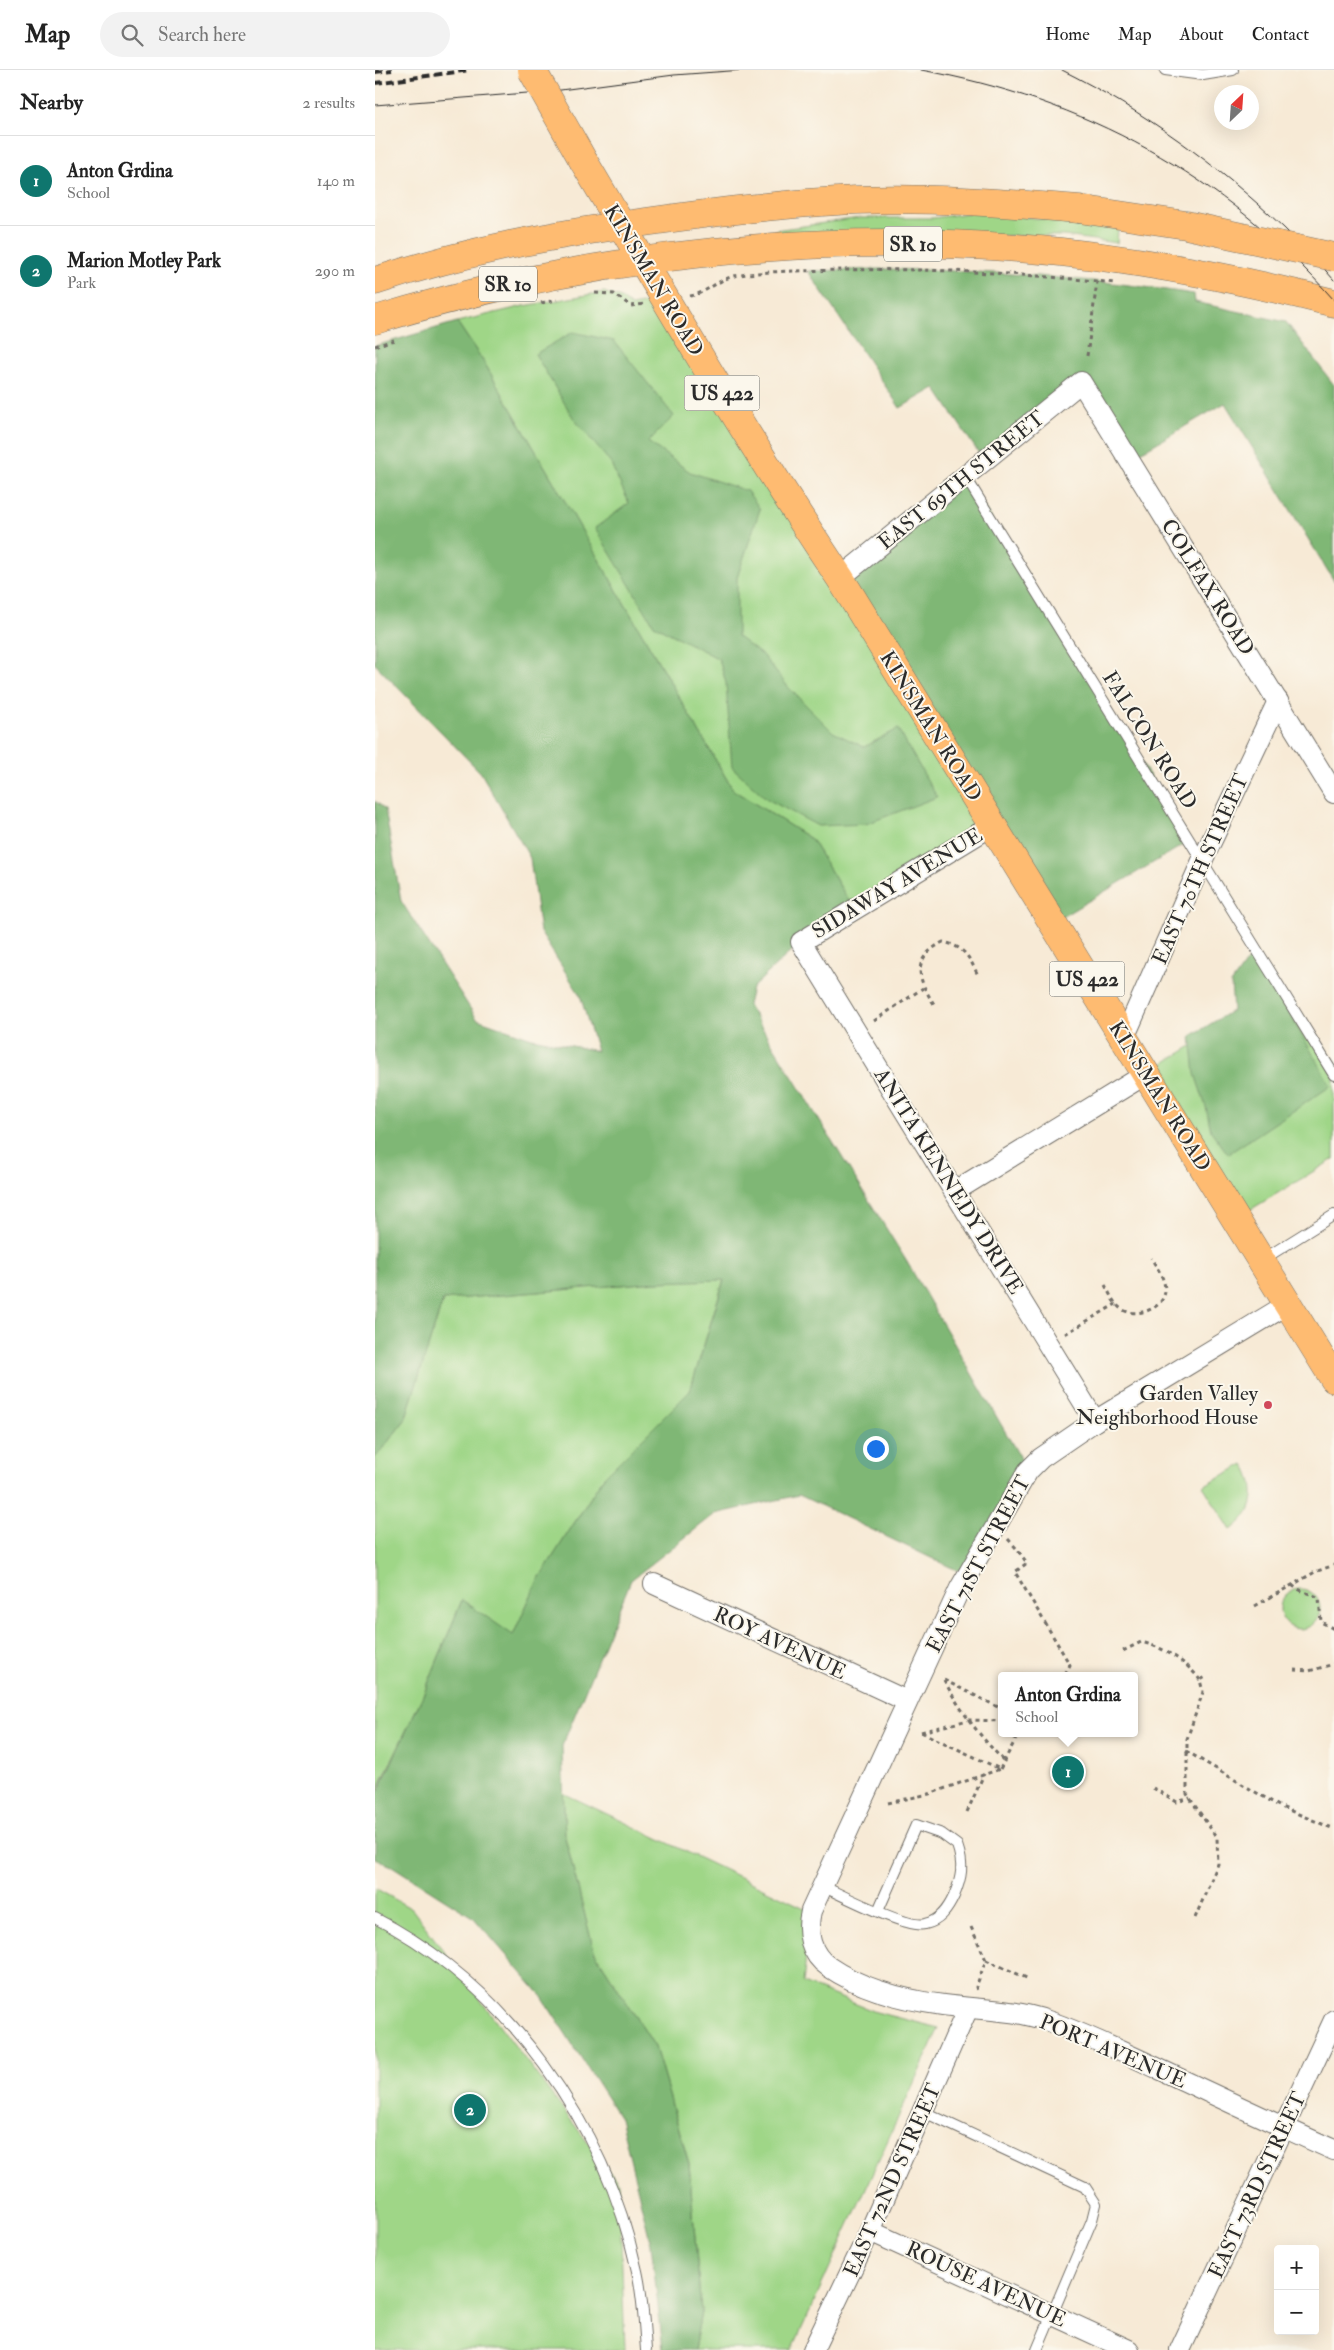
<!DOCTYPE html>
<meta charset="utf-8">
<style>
:root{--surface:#fff;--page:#f2f2f2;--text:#222;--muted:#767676;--line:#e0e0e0;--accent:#0f766e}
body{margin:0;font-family:"IM FELL Double Pica",serif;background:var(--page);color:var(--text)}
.controls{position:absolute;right:15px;bottom:15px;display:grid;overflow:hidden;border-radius:5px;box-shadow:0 5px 20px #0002}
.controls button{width:45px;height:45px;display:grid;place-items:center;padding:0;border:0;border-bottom:1px solid var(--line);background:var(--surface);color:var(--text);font:25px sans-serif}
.compass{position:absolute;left:839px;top:15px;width:45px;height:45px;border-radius:50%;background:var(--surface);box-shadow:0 5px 20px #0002;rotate:25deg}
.you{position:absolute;left:500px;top:1378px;width:18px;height:18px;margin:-12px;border:4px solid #fff;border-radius:50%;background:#1a73e8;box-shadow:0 0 0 8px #1a73e833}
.badge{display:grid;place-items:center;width:32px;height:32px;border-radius:50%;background:var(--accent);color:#fff;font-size:16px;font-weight:700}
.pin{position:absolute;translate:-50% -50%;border:2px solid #fff;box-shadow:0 1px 5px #0006}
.popup{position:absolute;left:623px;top:1602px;width:140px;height:65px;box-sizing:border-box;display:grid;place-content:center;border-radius:5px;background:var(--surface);filter:drop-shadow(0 1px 4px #0005);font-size:16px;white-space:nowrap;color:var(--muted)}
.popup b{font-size:19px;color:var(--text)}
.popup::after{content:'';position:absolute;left:50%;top:100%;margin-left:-10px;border:10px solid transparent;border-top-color:var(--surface)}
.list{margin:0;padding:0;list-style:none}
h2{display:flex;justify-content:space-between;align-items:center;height:65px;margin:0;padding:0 20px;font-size:21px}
h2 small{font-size:16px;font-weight:400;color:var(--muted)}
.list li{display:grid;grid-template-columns:32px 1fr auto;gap:15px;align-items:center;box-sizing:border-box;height:90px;padding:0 20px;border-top:1px solid var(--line)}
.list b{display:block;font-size:19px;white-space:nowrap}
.list p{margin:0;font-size:16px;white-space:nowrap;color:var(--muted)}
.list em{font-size:16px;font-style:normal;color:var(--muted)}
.icon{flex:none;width:28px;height:28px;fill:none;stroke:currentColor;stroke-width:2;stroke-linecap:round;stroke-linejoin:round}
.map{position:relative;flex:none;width:959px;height:2280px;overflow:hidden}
header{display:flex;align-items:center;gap:30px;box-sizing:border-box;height:70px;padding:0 25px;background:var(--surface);border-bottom:1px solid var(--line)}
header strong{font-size:24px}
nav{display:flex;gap:28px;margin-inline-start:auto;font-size:18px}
.search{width:350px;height:45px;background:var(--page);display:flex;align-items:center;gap:12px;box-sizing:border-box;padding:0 18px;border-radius:28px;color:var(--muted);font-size:19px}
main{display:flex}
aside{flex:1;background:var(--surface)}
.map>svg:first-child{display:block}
.green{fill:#9fd687;stroke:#658059}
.forest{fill:#7fb774;stroke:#557150}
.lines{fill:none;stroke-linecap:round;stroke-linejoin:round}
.lane-casing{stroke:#726e67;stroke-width:12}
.street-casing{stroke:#726e67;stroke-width:22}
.primary-casing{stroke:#726e67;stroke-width:29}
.path{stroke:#726e67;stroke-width:3;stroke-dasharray:4 4;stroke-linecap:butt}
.lane{stroke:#fff;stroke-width:10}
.street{stroke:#fff;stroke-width:20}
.primary{stroke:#febb71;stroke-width:28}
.tram{stroke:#2b2b2b;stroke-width:1}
.rail{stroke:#2b2b2b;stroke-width:4;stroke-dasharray:8 4;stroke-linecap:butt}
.primary-bridge-casing{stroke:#726e67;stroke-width:29;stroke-linecap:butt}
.primary-bridge{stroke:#febb71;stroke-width:28}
.poi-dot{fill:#d1495b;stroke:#fbf7ec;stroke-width:2}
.labels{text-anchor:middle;stroke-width:4;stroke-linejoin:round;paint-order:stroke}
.shield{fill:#fbf7ec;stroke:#696865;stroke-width:1}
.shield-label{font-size:20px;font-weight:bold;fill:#2b2b2b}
.street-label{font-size:21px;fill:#2b2b2b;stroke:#fbf7ec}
.poi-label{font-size:21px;fill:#2b2b2b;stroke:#fbf7ec;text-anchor:end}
</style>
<header>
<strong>Map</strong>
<div class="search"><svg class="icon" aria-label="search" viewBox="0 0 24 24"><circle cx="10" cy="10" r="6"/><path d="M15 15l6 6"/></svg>Search here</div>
<nav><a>Home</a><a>Map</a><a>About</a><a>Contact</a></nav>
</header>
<main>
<aside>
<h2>Nearby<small>2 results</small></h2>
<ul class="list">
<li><span class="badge">1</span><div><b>Anton Grdina</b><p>School</p></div><em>140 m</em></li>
<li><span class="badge">2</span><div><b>Marion Motley Park</b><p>Park</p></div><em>290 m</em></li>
</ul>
</aside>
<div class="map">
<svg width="959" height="2280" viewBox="0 0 959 2280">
<rect width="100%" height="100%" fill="#fbf7ec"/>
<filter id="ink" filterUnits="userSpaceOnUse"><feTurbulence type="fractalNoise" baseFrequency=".02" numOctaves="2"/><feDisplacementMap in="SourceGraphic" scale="10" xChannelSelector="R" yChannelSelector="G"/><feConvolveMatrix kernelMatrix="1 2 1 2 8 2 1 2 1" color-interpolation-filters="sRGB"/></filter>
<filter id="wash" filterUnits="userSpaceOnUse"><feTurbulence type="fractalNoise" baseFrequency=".0096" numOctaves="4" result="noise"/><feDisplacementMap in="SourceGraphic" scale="20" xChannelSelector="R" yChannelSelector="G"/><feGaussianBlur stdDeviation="1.12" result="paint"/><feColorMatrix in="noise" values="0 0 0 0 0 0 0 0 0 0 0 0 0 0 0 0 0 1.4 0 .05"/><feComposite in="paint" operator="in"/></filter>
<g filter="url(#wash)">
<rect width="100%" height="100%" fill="#f7ead6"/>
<g class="green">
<polygon points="600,142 709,153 743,159 742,173 689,166 400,164 400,160 485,148 558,148"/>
<polygon points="229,222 246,228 256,236 289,230 618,755 479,839 436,769 358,720 110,294 82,252 149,236"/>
<polygon points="907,921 959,1005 959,1089 860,1149 771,1004"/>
<polygon points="349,1209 315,1321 228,1408 163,1510 138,1566 87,1530 50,1621 0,1725 0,1388 30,1350 68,1230 281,1212"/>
<path d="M869,1394C884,1420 881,1442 856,1460L828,1416Z"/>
<circle cx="925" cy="1539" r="20"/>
<polygon points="188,1723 436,1841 428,1913 501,1942 564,1958 417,2280 319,2280 326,2242 314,2093 280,1977 219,1881 190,1767"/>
<polygon points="0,1818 37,1839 244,2114 250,2280 0,2280"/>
</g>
<g class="forest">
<path d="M506,199C611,200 715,208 819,224L820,232L911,252L959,315V511L850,333L754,389L707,312L609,391L560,318L525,338L433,201Z"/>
<polygon points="82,252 110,294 358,720 436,769 479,839 426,872 377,918 373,935 532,1192 653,1401 592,1505 424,1425 340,1444 256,1510 187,1676 190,1767 219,1881 280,1977 314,2094 326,2242 319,2280 288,2280 276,2174 245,2048 165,1924 99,1848 17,1796 0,1789 1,1726 50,1621 87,1530 138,1565 163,1510 228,1408 315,1321 349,1210 281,1212 68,1230 30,1350 0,1388 0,731 10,739 26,831 102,949 157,968 222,981 205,925 165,862 155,788 106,703 0,594 0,276"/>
<polygon points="198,262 239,271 299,346 273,372 315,402 372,421 385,439 362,508 362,566 388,586 414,618 458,662 489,677 523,659 562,727 491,754 443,756 392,729 357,697 351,613 344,589 279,555 220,458 254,433 235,392 199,349 160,284"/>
<polygon points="590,406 815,771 678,852 465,508"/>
<polygon points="875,887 885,892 956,1016 853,1084 836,1061 831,1037 820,1004 816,966 858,940 856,914"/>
</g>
</g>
<g filter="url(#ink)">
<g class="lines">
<g class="lane-casing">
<g id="lane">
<polyline points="790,0 828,5 858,0"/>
<polyline points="590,406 959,1005"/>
<polyline points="887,1190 959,1145"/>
<path d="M447,1816C467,1825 532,1859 550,1854C565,1851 573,1839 579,1826C587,1807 589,1795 582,1775L567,1764L541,1755L503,1841"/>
<path d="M0,1848C134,1917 230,2054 262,2201C268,2227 269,2254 271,2280"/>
<polyline points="549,2042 710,2117 721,2134 717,2150 662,2280"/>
</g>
</g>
<g class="street-casing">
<g id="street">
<polyline points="465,508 706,312 959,723"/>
<polyline points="618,755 426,872 720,1351"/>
<polyline points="749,968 827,791 903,631"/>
<polyline points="580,1121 771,1004"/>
<path d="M913,1234L720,1351L666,1388L653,1401L585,1518L436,1841C431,1862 435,1884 454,1897C486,1919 531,1930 568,1935C604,1940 639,1939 673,1951C711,1964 747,1982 784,1999C842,2026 900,2054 959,2080"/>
<polyline points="279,1514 532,1631"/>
<polyline points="495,2161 754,2280"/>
<polyline points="438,2280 495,2161 593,1938"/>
<polyline points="805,2280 959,1950"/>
</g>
</g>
<g class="primary-casing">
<g id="primary">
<path d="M209,92C292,232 374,373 465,508L959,1309"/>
<path d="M0,211C91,181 175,165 270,152C340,142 410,133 481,130C555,127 630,133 704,139"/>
<path d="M0,250C220,183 457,158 686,182C778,192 869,210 959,233"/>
</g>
</g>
<g class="path">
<polyline points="220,223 239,224 256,236 269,234"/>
<path d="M315,226C332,223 342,210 359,206C395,200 434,201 470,200C561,198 650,204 740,213"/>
<polyline points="166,233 182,230"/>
<polyline points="0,276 19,270"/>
<polyline points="712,286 722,212"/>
<path d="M559,934C542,908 536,889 568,872C591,877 594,888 604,907"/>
<polyline points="499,951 548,918"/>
<path d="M730,1215C735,1224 739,1235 748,1240C763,1248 790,1238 790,1220C790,1208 782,1198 776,1188"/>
<polyline points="690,1264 741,1234"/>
<polyline points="633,1469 642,1479 652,1493 640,1502 695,1595 689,1606"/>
<path d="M917,1515C925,1522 935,1523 944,1528L946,1552L959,1559"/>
<polyline points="880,1536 940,1502 959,1495"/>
<path d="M748,1581L766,1572C788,1577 812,1592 825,1610"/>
<polyline points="919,1600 934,1601 959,1594"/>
<path d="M569,1610C586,1642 604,1665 629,1691"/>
<polyline points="569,1610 627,1639"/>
<polyline points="546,1662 593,1650 627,1651"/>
<polyline points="811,1681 904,1736 959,1759"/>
<polyline points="625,1699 644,1663"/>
<polyline points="778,1718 802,1732 815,1728"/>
<polyline points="513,1733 554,1724 625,1699 546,1662"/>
<polyline points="592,1742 609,1704"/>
<polyline points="820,1848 843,1794 842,1768 812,1724 812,1669 828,1622 825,1610 833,1606"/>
<polyline points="596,1857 611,1890 601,1917 602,1921"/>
<polyline points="611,1890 654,1909"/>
</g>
<use href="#lane" class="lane"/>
<use href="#street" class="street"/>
<use href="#primary" class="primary"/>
<g class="tram">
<path d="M546,0C709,29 849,105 959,230"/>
<path d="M687,0C769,41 843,95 909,158C926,175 944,192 959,210"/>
<polyline points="0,35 178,21 299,5 369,0"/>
</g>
<g class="rail">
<polyline points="0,2 17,0"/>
<polyline points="0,13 95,0"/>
</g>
<g class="primary-bridge-casing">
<g id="primary-bridge">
<polyline points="157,0 209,92"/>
<polyline points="704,139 811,155 959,187"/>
</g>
</g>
<use href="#primary-bridge" class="primary-bridge"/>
</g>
</g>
<circle class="poi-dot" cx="893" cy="1335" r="5"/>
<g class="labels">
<g class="shield">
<rect x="509" y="156.5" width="58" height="35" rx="4"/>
<rect x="104" y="196.5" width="58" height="35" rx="4"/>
<rect x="309.5" y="305.5" width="75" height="35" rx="4"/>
<rect x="674.5" y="891.5" width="75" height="35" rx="4"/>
</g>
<g class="shield-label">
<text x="538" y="181">SR 10</text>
<text x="133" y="221">SR 10</text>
<text x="347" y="330">US 422</text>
<text x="712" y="916">US 422</text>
</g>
<g class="street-label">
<text transform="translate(279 210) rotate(59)" y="7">KINSMAN ROAD</text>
<text transform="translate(586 410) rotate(-39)" y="7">EAST 69TH STREET</text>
<text transform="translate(833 517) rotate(58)" y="7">COLFAX ROAD</text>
<text transform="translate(556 656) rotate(58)" y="7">KINSMAN ROAD</text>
<text transform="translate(775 670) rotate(58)" y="7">FALCON ROAD</text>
<text transform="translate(825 799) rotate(-66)" y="7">EAST 70TH STREET</text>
<text transform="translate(522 813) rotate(-31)" y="7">SIDAWAY AVENUE</text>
<text transform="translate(785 1026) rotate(58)" y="7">KINSMAN ROAD</text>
<text transform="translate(574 1111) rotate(58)" y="7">ANITA KENNEDY DRIVE</text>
<text transform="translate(603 1494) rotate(-62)" y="7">EAST 71ST STREET</text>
<text transform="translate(405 1573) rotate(25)" y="7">ROY AVENUE</text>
<text transform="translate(738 1981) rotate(23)" y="7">PORT AVENUE</text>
<text transform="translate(517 2110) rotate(-66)" y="7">EAST 72ND STREET</text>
<text transform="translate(882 2115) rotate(-65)" y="7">EAST 73RD STREET</text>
<text transform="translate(611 2214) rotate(25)" y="7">ROUSE AVENUE</text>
</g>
<g class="poi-label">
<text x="883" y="1330">Garden Valley<tspan x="883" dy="24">Neighborhood House</tspan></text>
</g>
</g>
</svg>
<div class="controls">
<button>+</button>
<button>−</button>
</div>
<svg class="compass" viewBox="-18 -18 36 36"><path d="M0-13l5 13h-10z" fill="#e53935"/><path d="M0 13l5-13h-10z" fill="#767676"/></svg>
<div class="you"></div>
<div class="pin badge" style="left:693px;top:1702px">1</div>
<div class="popup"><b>Anton Grdina</b>School</div>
<div class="pin badge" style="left:95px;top:2040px">2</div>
</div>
</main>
